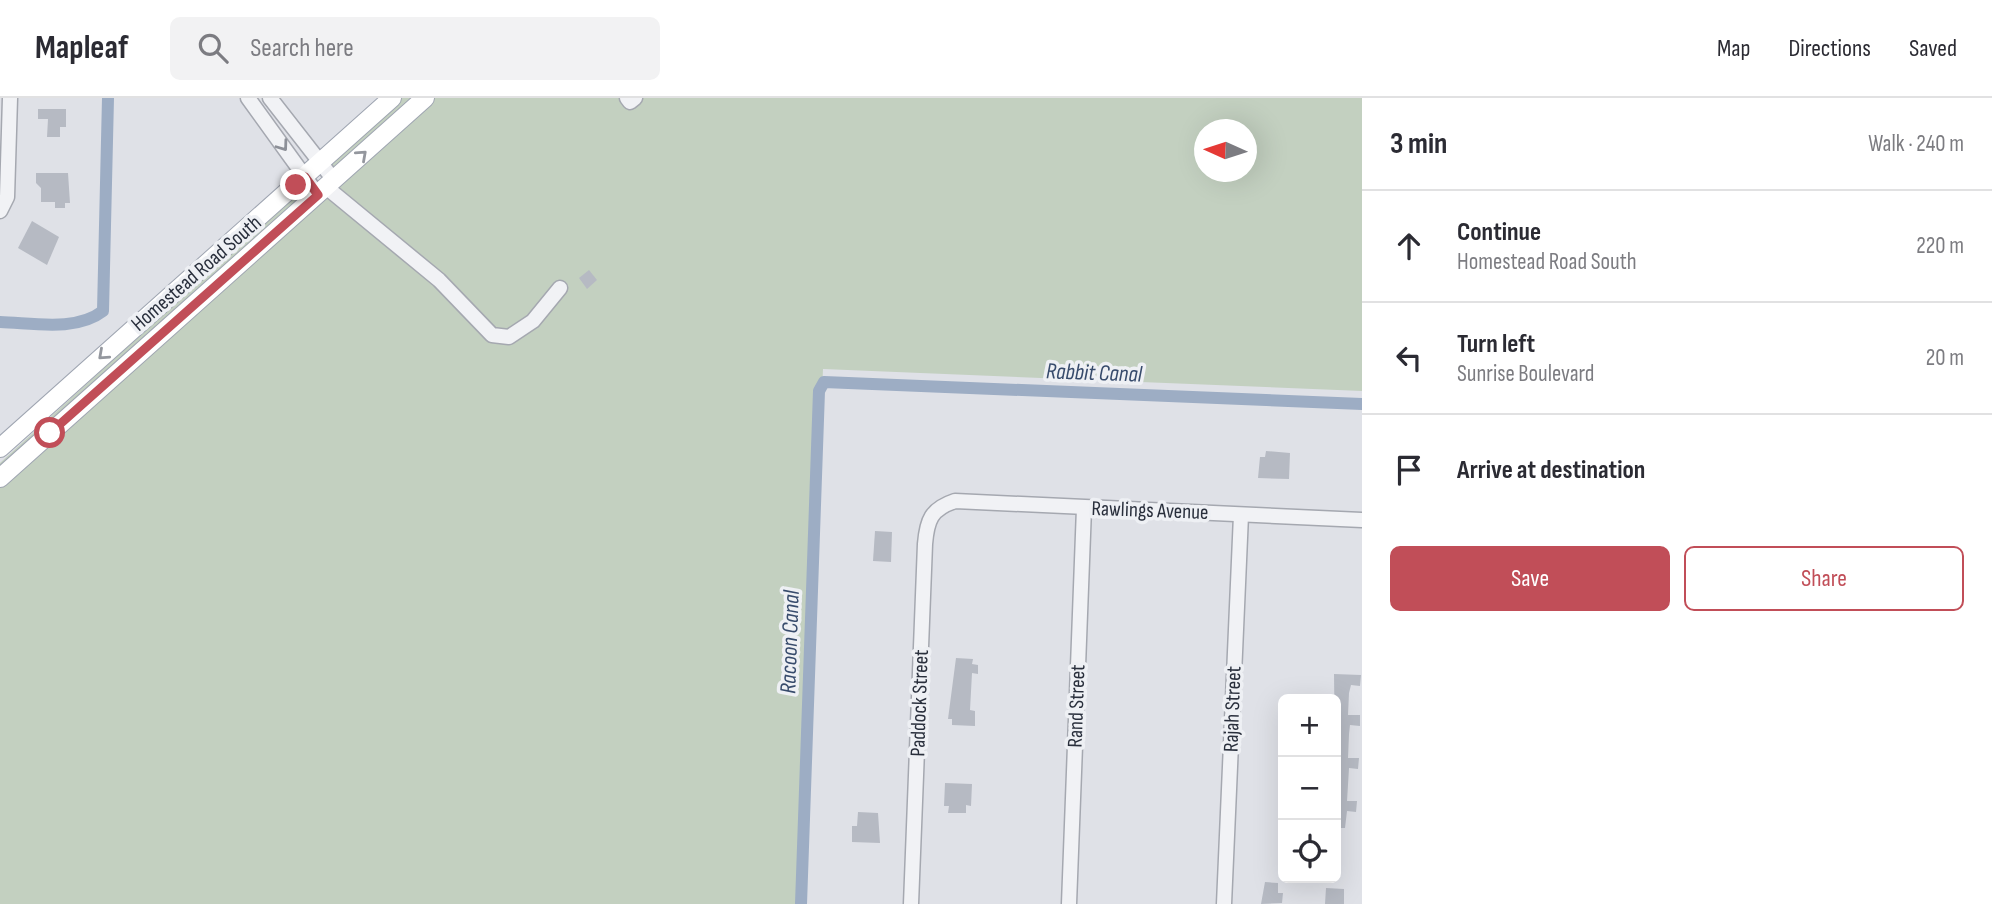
<!DOCTYPE html>
<meta charset="utf-8">
<style>
:root{--surface:#fff;--page:#f2f2f3;--text:#2b2b33;--muted:#7c7c81;--line:#e1e1e2;--accent:#c14e58}
body{margin:0;font-family:"Sofia Sans Condensed",sans-serif;background:var(--page);color:var(--text)}
.controls{position:absolute;right:21px;bottom:21px;display:grid;overflow:hidden;border-radius:10px;box-shadow:0 7px 28px #0002}
.controls button{width:63px;height:63px;display:grid;place-items:center;padding:0;border:0;border-bottom:2px solid var(--line);background:var(--surface);color:var(--text);font:35px sans-serif}
.compass{position:absolute;left:1194px;top:21px;width:63px;height:63px;border-radius:50%;background:var(--surface);box-shadow:0 7px 28px #0002;rotate:273deg}
.stop{position:absolute;width:21px;height:21px;margin:-16px;border:5px solid #c14e58;border-radius:50%;background:#fff}
.stop.end{background:#c14e58;border-color:#fff;box-shadow:0 2px 7px #0008}
.list{margin:0;padding:0;list-style:none}
h2{display:flex;justify-content:space-between;align-items:center;height:91px;margin:0;padding:0 28px;font-size:30px}
h2 small{font-size:23px;font-weight:400;color:var(--muted)}
.list li{display:grid;grid-template-columns:46px 1fr auto;gap:21px;align-items:center;box-sizing:border-box;height:112px;padding:0 28px;border-top:2px solid var(--line)}
.list b{display:block;font-size:26px;white-space:nowrap}
.list p{margin:0;font-size:23px;white-space:nowrap;color:var(--muted)}
.list em{font-size:23px;font-style:normal;color:var(--muted)}
.actions{display:flex;gap:14px;padding:21px 28px}
.actions a{flex:1;padding:16px 0;border:2px solid var(--accent);border-radius:10px;text-align:center;font-size:24px;color:var(--accent)}
.actions .main{background:var(--accent);color:#fff}
.icon{flex:none;width:38px;height:38px;fill:none;stroke:currentColor;stroke-width:2;stroke-linecap:round;stroke-linejoin:round}
.map{position:relative;flex:none;width:1362px;height:806px;overflow:hidden}
header{display:flex;align-items:center;gap:42px;box-sizing:border-box;height:98px;padding:0 35px;background:var(--surface);border-bottom:2px solid var(--line)}
header strong{font-size:33px}
nav{display:flex;gap:38px;margin-inline-start:auto;font-size:24px}
.search{width:490px;height:63px;background:var(--page);display:flex;align-items:center;gap:18px;box-sizing:border-box;padding:0 24px;border-radius:10px;color:var(--muted);font-size:26px}
main{display:flex}
aside{flex:1;background:var(--surface)}
.map>svg:first-child{display:block}
.green{fill:#c3d0c0;fill-rule:evenodd}
.lines{fill:none;stroke-linecap:round;stroke-linejoin:round}
.canal{stroke:#9dadc4;stroke-width:12}
.building{fill:#b6bac3}
.minor-casing{stroke:#a5a8b0;stroke-width:17}
.major-casing{stroke:#9fa5b1;stroke-width:20}
.minor{stroke:#f1f2f5;stroke-width:14}
.major{stroke:#fff;stroke-width:18}
.oneway{stroke:#8d9098}
.oneway2{stroke:#94979e}
.route{stroke:#c14e58;stroke-width:9}
.labels{text-anchor:middle;stroke-width:7;stroke-linejoin:round;paint-order:stroke}
.street-label{font-size:21px;fill:#292f3c;stroke:#eef0f4}
.water-label{font-size:23px;font-style:italic;fill:#374b6c;stroke:#eef0f4}
</style>
<header>
<strong>Mapleaf</strong>
<div class="search"><svg class="icon" aria-label="search" viewBox="0 0 24 24"><circle cx="10" cy="10" r="6"/><path d="M15 15l6 6"/></svg>Search here</div>
<nav><a>Map</a><a>Directions</a><a>Saved</a></nav>
</header>
<main>
<div class="map">
<svg width="1362" height="806" viewBox="0 0 1362 806">
<rect width="100%" height="100%" fill="#dfe1e7"/>
<g class="green">
<polygon points="401,0 416,0 335,73 329,65"/>
<path d="M434,0H1362V293L823,271L799,806H0V388ZM1204,32H1246V74H1204Z"/>
<polygon points="304,88 309,96 0,372 0,365"/>
</g>
<g class="lines">
<g class="canal">
<path d="M0,224C33,225 76,234 103,213L108,0"/>
<polyline points="801,806 819,293 824,284 1362,306"/>
</g>
</g>
<g class="building">
<polygon points="38,11 66,11 66,29 60,29 60,39 47,39 48,21 38,21"/>
<polygon points="36,75 68,75 70,105 65,105 65,110 55,110 55,104 41,104 41,90 36,85"/>
<polygon points="32,123 59,139 47,167 18,150"/>
<polygon points="589,172 597,182 587,191 579,180"/>
<polygon points="1266,353 1290,355 1289,381 1258,380 1260,359 1265,359"/>
<polygon points="875,433 892,434 891,464 873,463"/>
<polygon points="956,560 973,561 972,566 978,567 978,576 972,575 970,612 975,613 975,628 952,627 952,621 948,621"/>
<polygon points="1334,576 1361,577 1360,588 1351,587 1349,595 1348,617 1360,617 1360,628 1350,627 1349,636 1348,660 1359,660 1358,671 1349,670 1347,703 1357,703 1356,714 1347,713 1345,730 1336,730"/>
<polygon points="945,685 972,686 971,708 966,707 966,715 948,715 949,708 944,708"/>
<polygon points="858,714 878,715 880,745 852,744 852,728 857,728"/>
<polygon points="1265,784 1278,785 1278,795 1283,795 1282,805 1261,806"/>
<polygon points="1326,790 1344,791 1344,806 1325,806"/>
</g>
<g class="lines">
<g class="minor-casing">
<g id="minor">
<polyline points="248,0 318,97"/>
<polyline points="270,0 334,82"/>
<polyline points="627,0 630,4 635,0"/>
<polyline points="326,89 439,182 492,237 509,239 533,223 560,190"/>
<polyline points="0,113 7,99 10,0"/>
<path d="M911,806L925,446C927,422 931,411 955,403L1362,422"/>
<polyline points="1069,806 1084,410"/>
<polyline points="1224,806 1241,417"/>
</g>
</g>
<g class="major-casing">
<g id="major">
<polyline points="0,350 392,0"/>
<polyline points="0,380 425,0"/>
</g>
</g>
<use href="#minor" class="minor"/>
<use href="#major" class="major"/>
</g>
<defs><path id="oneway-chevron" d="M-2-3.5L2.5 0L-2 3.5" fill="none" stroke-width="1.6" stroke-linecap="round" stroke-linejoin="round" transform="scale(1.75)"/></defs>
<use class="oneway" href="#oneway-chevron" transform="translate(283 48) rotate(54)"/>
<g class="oneway2">
<use href="#oneway-chevron" transform="translate(362 57) rotate(-42)"/>
<use href="#oneway-chevron" transform="translate(103 257) rotate(138)"/>
</g>
<g class="lines">
<polyline class="route" points="50,335 318,97 305,79 296,87"/>
</g>
<g class="labels">
<g class="street-label">
<text transform="translate(196 175) rotate(-41)" y="7">Homestead Road South</text>
<text transform="translate(1150 412) rotate(2)" y="7">Rawlings Avenue</text>
<text transform="translate(919 605) rotate(-88)" y="7">Paddock Street</text>
<text transform="translate(1076 608) rotate(-88)" y="7">Rand Street</text>
<text transform="translate(1232 611) rotate(-88)" y="7">Rajah Street</text>
</g>
<g class="water-label">
<text transform="translate(1094 274) rotate(2)" y="8">Rabbit Canal</text>
<text transform="translate(789 544) rotate(-88)" y="8">Racoon Canal</text>
</g>
</g>
</svg>
<div class="controls">
<button>+</button>
<button>−</button>
<button><svg class="icon" aria-label="locate" viewBox="0 0 24 24"><circle cx="12" cy="12" r="6"/><path d="M12 2v4M12 18v4M2 12h4M18 12h4"/></svg></button>
</div>
<svg class="compass" viewBox="-18 -18 36 36"><path d="M0-13l5 13h-10z" fill="#e53935"/><path d="M0 13l5-13h-10z" fill="#7c7c81"/></svg>
<div class="stop" style="left:50px;top:335px"></div>
<div class="stop end" style="left:296px;top:87px"></div>
</div>
<aside>
<h2>3 min<small>Walk · 240 m</small></h2>
<ul class="list">
<li><svg class="icon" aria-label="ahead" viewBox="0 0 24 24"><path d="M12 20V5M6 11l6-6 6 6"/></svg><div><b>Continue</b><p>Homestead Road South</p></div><em>220 m</em></li>
<li><svg class="icon" aria-label="left" viewBox="0 0 24 24"><path d="M17 20v-9H6M10 6l-5 5 5 5"/></svg><div><b>Turn left</b><p>Sunrise Boulevard</p></div><em>20 m</em></li>
<li><svg class="icon" aria-label="arrive" viewBox="0 0 24 24"><path d="M6 21V4h12l-3 4 3 4H6"/></svg><div><b>Arrive at destination</b></div></li>
</ul>
<div class="actions"><a class="main">Save</a><a>Share</a></div>
</aside>
</main>
